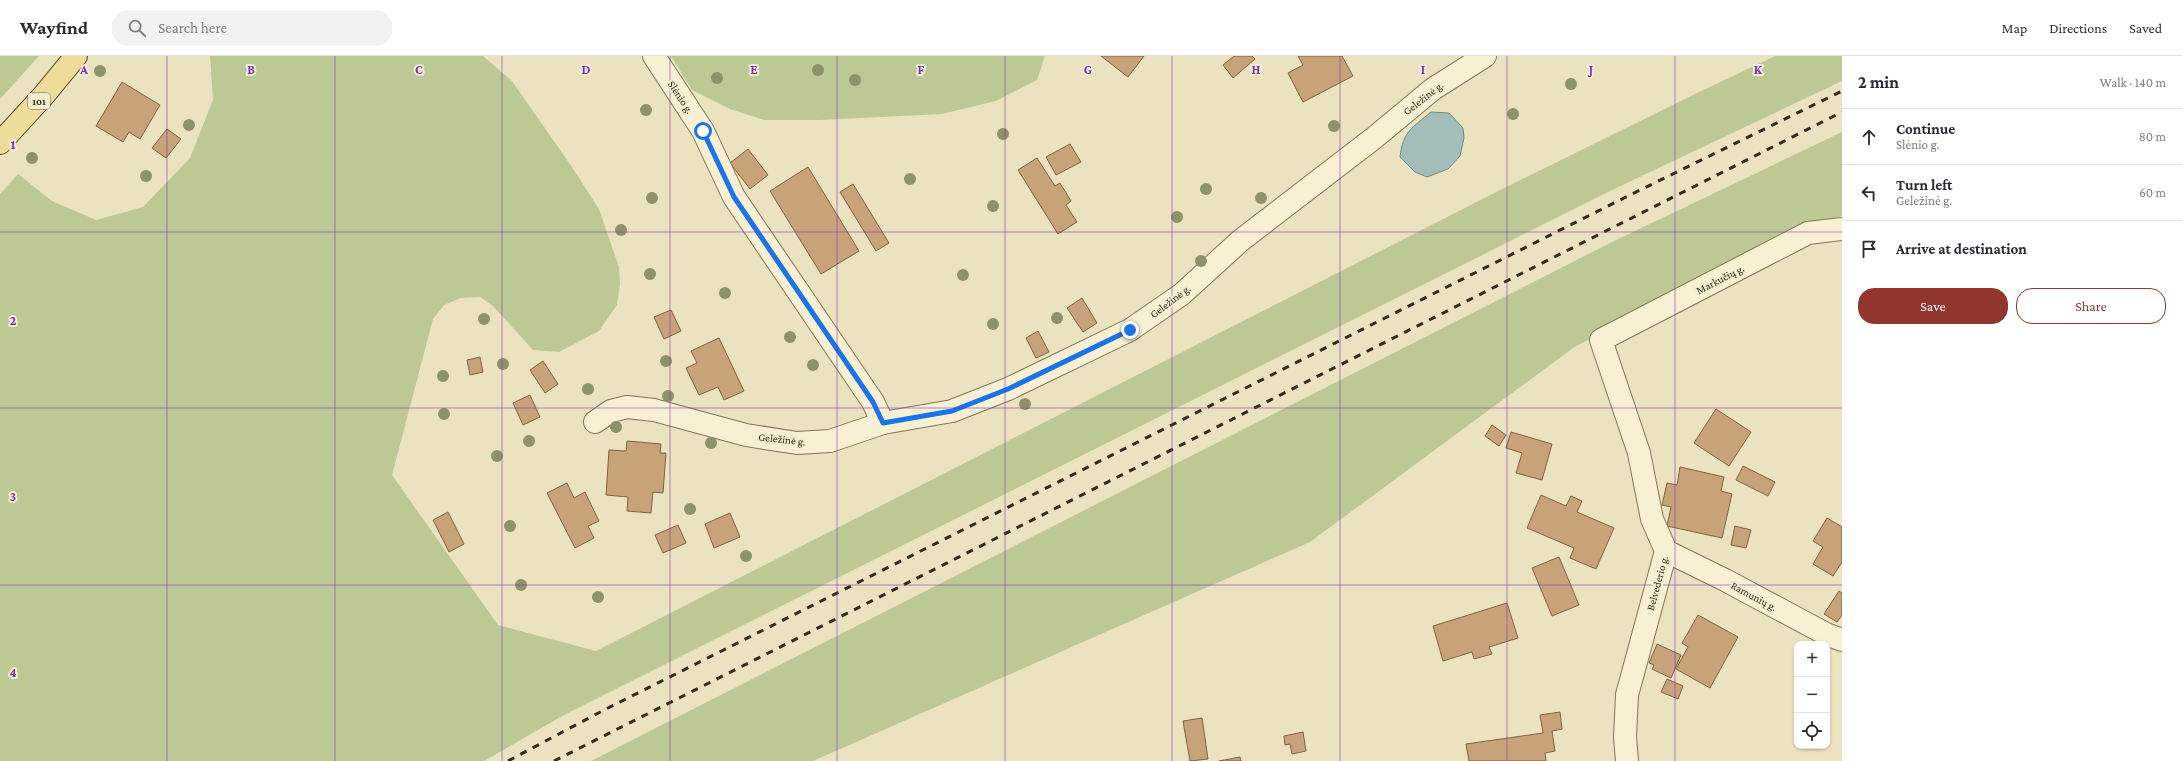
<!DOCTYPE html>
<meta charset="utf-8">
<style>
:root{--surface:#fff;--page:#f2f2f3;--text:#2b2b33;--muted:#7c7c81;--line:#e1e1e2;--accent:#90362c}
body{margin:0;font-family:"Crimson Pro",serif;background:var(--page);color:var(--text)}
.controls{position:absolute;right:12px;bottom:12px;display:grid;overflow:hidden;border-radius:8px;box-shadow:0 1px 3px #0004}
.controls button{width:36px;height:36px;display:grid;place-items:center;padding:0;border:0;border-bottom:1px solid var(--line);background:var(--surface);color:var(--text);font:20px sans-serif}
.stop{position:absolute;width:12px;height:12px;margin:-9px;border:3px solid #1a73e8;border-radius:50%;background:#fff}
.stop.end{background:#1a73e8;border-color:#fff;box-shadow:0 1px 4px #0008}
.list{margin:0;padding:0;list-style:none}
h2{display:flex;justify-content:space-between;align-items:center;height:52px;margin:0;padding:0 16px;font-size:17px}
h2 small{font-size:13px;font-weight:400;color:var(--muted)}
.list li{display:grid;grid-template-columns:26px 1fr auto;gap:12px;align-items:center;box-sizing:border-box;height:56px;padding:0 16px;border-top:1px solid var(--line)}
.list b{display:block;font-size:15px;white-space:nowrap}
.list p{margin:0;font-size:13px;white-space:nowrap;color:var(--muted)}
.list em{font-size:13px;font-style:normal;color:var(--muted)}
.actions{display:flex;gap:8px;padding:12px 16px}
.actions a{flex:1;padding:9px 0;border:1px solid var(--accent);border-radius:16px;text-align:center;font-size:14px;color:var(--accent)}
.actions .main{background:var(--accent);color:#fff}
.icon{flex:none;width:22px;height:22px;fill:none;stroke:currentColor;stroke-width:2;stroke-linecap:round;stroke-linejoin:round}
.map{position:relative;flex:none;width:1842px;height:705px;overflow:hidden}
header{display:flex;align-items:center;gap:24px;box-sizing:border-box;height:56px;padding:0 20px;background:var(--surface);border-bottom:1px solid var(--line)}
header strong{font-size:19px}
nav{display:flex;gap:22px;margin-inline-start:auto;font-size:14px}
.search{width:280px;height:36px;background:var(--page);display:flex;align-items:center;gap:10px;box-sizing:border-box;padding:0 14px;border-radius:16px;color:var(--muted);font-size:15px}
main{display:flex}
aside{flex:1;background:var(--surface)}
.map>svg:first-child{display:block}
.green{fill:#bdc995}
.water{fill:#a3beb9;stroke:#6b8b86}
.building{fill:#c8a278;stroke:#826140}
.lines{fill:none;stroke-linecap:round;stroke-linejoin:round}
.street-casing{stroke:#847459;stroke-width:24}
.primary-casing{stroke:#51422e;stroke-width:24}
.street{stroke:#f7f0d3;stroke-width:22}
.primary{stroke:#eedc99;stroke-width:22}
.rail{stroke:#342a1d;stroke-width:3;stroke-dasharray:7 7;stroke-linecap:butt}
.tree{fill:#8d926a}
.route{stroke:#1a73e8;stroke-width:5}
.grid{fill:none;stroke:#7b2cbf;stroke-width:1;stroke-opacity:0.55}
.labels{text-anchor:middle;stroke-width:4;stroke-linejoin:round;paint-order:stroke}
.shield{fill:#f3edd0;stroke:#6d6453;stroke-width:1}
.shield-label{font-size:10px;font-weight:bold;fill:#342a1d}
.street-label{font-size:11px;fill:#342a1d;stroke:#f3edd0}
.grid-label{font-size:13px;text-anchor:middle;font-weight:bold;fill:#7b2cbf;stroke:#f3edd0;stroke-width:4;stroke-linejoin:round;paint-order:stroke}
</style>
<header>
<strong>Wayfind</strong>
<div class="search"><svg class="icon" aria-label="search" viewBox="0 0 24 24"><circle cx="10" cy="10" r="6"/><path d="M15 15l6 6"/></svg>Search here</div>
<nav><a>Map</a><a>Directions</a><a>Saved</a></nav>
</header>
<main>
<div class="map">
<svg width="1842" height="705" viewBox="0 0 1842 705">
<rect width="100%" height="100%" fill="#ebe3c0"/>
<g class="green">
<polygon points="0,0 39,0 0,43"/>
<polygon points="210,0 483,0 512,25 572,111 599,153 619,211 620,228 617,249 599,275 559,296 533,294 493,250 480,241 461,242 444,249 433,263 392,419 498,569 596,595 1502,133 1695,38 1775,0 1842,0 1842,25 1610,135 564,659 484,705 0,705 0,138 18,118 52,145 96,164 143,151 190,102 213,44"/>
<polygon points="671,0 1045,0 1037,24 996,45 942,58 820,64 764,64 730,53 692,34"/>
<polygon points="1842,76 1842,160 1799,171 1573,292 1310,486 813,705 591,705 1612,186"/>
</g>
<path class="water" d="M1431,56L1449,57L1463,72L1464,82L1460,100L1448,113L1427,121L1415,116L1400,101C1403,75 1412,72 1431,56Z"/>
<g class="building">
<polygon points="1101,0 1144,0 1128,21"/>
<polygon points="1234,0 1252,0 1255,3 1233,22 1223,9"/>
<polygon points="1298,0 1342,0 1353,20 1303,46 1288,17 1303,9"/>
<polygon points="122,26 160,49 140,83 129,76 123,86 96,70"/>
<polygon points="167,73 181,83 166,102 152,92"/>
<polygon points="1070,88 1081,106 1056,119 1046,101"/>
<polygon points="748,93 768,119 750,133 730,107"/>
<polygon points="1037,102 1055,130 1060,127 1071,145 1066,149 1077,166 1058,178 1018,114"/>
<polygon points="808,111 859,195 821,218 770,135"/>
<polygon points="853,128 889,187 876,195 840,136"/>
<polygon points="1082,242 1097,267 1083,276 1067,252"/>
<polygon points="671,254 681,275 664,283 654,261"/>
<polygon points="1038,275 1049,296 1036,302 1026,282"/>
<polygon points="719,282 744,335 724,344 718,331 699,339 686,312 697,307 691,295"/>
<polygon points="480,301 483,316 470,319 467,304"/>
<polygon points="543,305 558,328 545,337 530,314"/>
<polygon points="530,339 540,361 523,369 513,347"/>
<polygon points="1716,353 1751,376 1729,410 1694,387"/>
<polygon points="1492,369 1506,379 1499,390 1485,380"/>
<polygon points="1511,376 1552,388 1542,424 1516,417 1522,397 1506,392"/>
<polygon points="627,385 661,388 660,397 666,397 663,437 653,436 651,457 627,455 628,441 606,439 609,394 626,395"/>
<polygon points="1743,410 1775,426 1768,440 1736,424"/>
<polygon points="1680,411 1724,421 1721,435 1732,438 1722,482 1667,470 1671,451 1662,449 1667,427 1677,429"/>
<polygon points="567,427 574,442 585,436 599,465 588,470 594,482 575,492 547,437"/>
<polygon points="1541,439 1566,450 1571,440 1582,445 1577,456 1614,472 1596,513 1570,502 1574,492 1527,472"/>
<polygon points="448,456 464,488 449,496 433,464"/>
<polygon points="730,457 740,481 714,492 705,468"/>
<polygon points="1827,462 1842,471 1842,506 1833,520 1813,508 1823,491 1813,485"/>
<polygon points="678,469 686,487 663,497 655,479"/>
<polygon points="1735,470 1751,474 1746,492 1731,489"/>
<polygon points="1559,501 1579,549 1552,560 1532,512"/>
<polygon points="1839,535 1842,537 1842,559 1837,566 1824,558"/>
<polygon points="1507,547 1518,582 1489,591 1492,598 1474,603 1472,596 1443,605 1433,570"/>
<polygon points="1698,559 1738,581 1710,632 1676,613 1688,591 1682,587"/>
<polygon points="1657,588 1681,599 1671,622 1652,613 1654,609 1649,607"/>
<polygon points="1667,623 1683,630 1678,643 1661,636"/>
<polygon points="1560,656 1562,673 1552,675 1555,695 1545,697 1546,705 1469,705 1466,688 1543,677 1540,659"/>
<polygon points="1202,662 1208,703 1190,705 1183,665"/>
<polygon points="1303,676 1306,695 1292,698 1290,688 1285,689 1284,680"/>
<polygon points="1240,701 1241,705 1219,705"/>
</g>
<g class="lines">
<g class="street-casing">
<g id="street">
<polyline points="654,0 703,75 734,141 873,346 883,367"/>
<polyline points="595,366 611,355 627,351 654,354 746,379 797,387 830,385 883,367 952,355 1008,333 1130,274 1182,238 1240,185 1374,82 1433,33 1485,0"/>
<polyline points="1666,495 1725,524 1826,578 1842,584"/>
<polyline points="1627,705 1625,681 1627,639 1666,495 1652,463 1639,397 1601,284 1808,177 1842,173"/>
</g>
</g>
<g class="primary-casing">
<polyline id="primary" points="0,87 44,39 76,0"/>
</g>
<use href="#street" class="street"/>
<use href="#primary" class="primary"/>
<g class="rail">
<polyline points="508,705 604,654 1632,138 1842,35"/>
<polyline points="554,705 1842,56"/>
</g>
</g>
<g class="tree">
<circle cx="818" cy="14" r="6"/>
<circle cx="100" cy="15" r="6"/>
<circle cx="717" cy="22" r="6"/>
<circle cx="855" cy="24" r="6"/>
<circle cx="1571" cy="28" r="6"/>
<circle cx="646" cy="54" r="6"/>
<circle cx="1513" cy="58" r="6"/>
<circle cx="189" cy="69" r="6"/>
<circle cx="1334" cy="70" r="6"/>
<circle cx="1003" cy="78" r="6"/>
<circle cx="32" cy="102" r="6"/>
<circle cx="146" cy="120" r="6"/>
<circle cx="910" cy="123" r="6"/>
<circle cx="1206" cy="133" r="6"/>
<circle cx="652" cy="142" r="6"/>
<circle cx="1261" cy="142" r="6"/>
<circle cx="993" cy="150" r="6"/>
<circle cx="1177" cy="161" r="6"/>
<circle cx="621" cy="174" r="6"/>
<circle cx="1201" cy="205" r="6"/>
<circle cx="650" cy="218" r="6"/>
<circle cx="963" cy="219" r="6"/>
<circle cx="725" cy="237" r="6"/>
<circle cx="1057" cy="262" r="6"/>
<circle cx="484" cy="263" r="6"/>
<circle cx="993" cy="268" r="6"/>
<circle cx="790" cy="281" r="6"/>
<circle cx="666" cy="305" r="6"/>
<circle cx="503" cy="308" r="6"/>
<circle cx="813" cy="309" r="6"/>
<circle cx="443" cy="320" r="6"/>
<circle cx="588" cy="333" r="6"/>
<circle cx="668" cy="340" r="6"/>
<circle cx="1025" cy="348" r="6"/>
<circle cx="444" cy="358" r="6"/>
<circle cx="616" cy="371" r="6"/>
<circle cx="529" cy="385" r="6"/>
<circle cx="711" cy="387" r="6"/>
<circle cx="497" cy="400" r="6"/>
<circle cx="690" cy="453" r="6"/>
<circle cx="510" cy="470" r="6"/>
<circle cx="746" cy="500" r="6"/>
<circle cx="521" cy="529" r="6"/>
<circle cx="598" cy="541" r="6"/>
</g>
<g class="lines">
<polyline class="route" points="703,75 734,141 873,346 883,367 952,355 1008,333 1130,274"/>
</g>
<path class="grid" d="M167,0V705M335,0V705M502,0V705M670,0V705M837,0V705M1005,0V705M1172,0V705M1340,0V705M1507,0V705M1675,0V705M0,176H1842M0,352H1842M0,529H1842"/>
<g class="labels">
<rect class="shield" x="28" y="37" width="22" height="16" rx="3"/>
<g class="shield-label">
<text x="39" y="49">101</text>
</g>
<g class="street-label">
<text transform="translate(681 41) rotate(57)" y="4">Slėnio g.</text>
<text transform="translate(1423 42) rotate(-38)" y="4">Geležinė g.</text>
<text transform="translate(1720 223) rotate(-27)" y="4">Markučių g.</text>
<text transform="translate(1170 245) rotate(-37)" y="4">Geležinė g.</text>
<text transform="translate(782 383) rotate(6)" y="4">Geležinė g.</text>
<text transform="translate(1657 527) rotate(-75)" y="4">Belvederio g.</text>
<text transform="translate(1754 540) rotate(28)" y="4">Ramunių g.</text>
</g>
</g>
<g class="grid-label">
<text x="84" y="18">A</text>
<text x="251" y="18">B</text>
<text x="419" y="18">C</text>
<text x="586" y="18">D</text>
<text x="754" y="18">E</text>
<text x="921" y="18">F</text>
<text x="1088" y="18">G</text>
<text x="1256" y="18">H</text>
<text x="1423" y="18">I</text>
<text x="1591" y="18">J</text>
<text x="1758" y="18">K</text>
<text x="13" y="93">1</text>
<text x="13" y="269">2</text>
<text x="13" y="445">3</text>
<text x="13" y="621">4</text>
</g>
</svg>
<div class="controls">
<button>+</button>
<button>−</button>
<button><svg class="icon" aria-label="locate" viewBox="0 0 24 24"><circle cx="12" cy="12" r="6"/><path d="M12 2v4M12 18v4M2 12h4M18 12h4"/></svg></button>
</div>
<div class="stop" style="left:703px;top:75px"></div>
<div class="stop end" style="left:1130px;top:274px"></div>
</div>
<aside>
<h2>2 min<small>Walk · 140 m</small></h2>
<ul class="list">
<li><svg class="icon" aria-label="ahead" viewBox="0 0 24 24"><path d="M12 20V5M6 11l6-6 6 6"/></svg><div><b>Continue</b><p>Slėnio g.</p></div><em>80 m</em></li>
<li><svg class="icon" aria-label="left" viewBox="0 0 24 24"><path d="M17 20v-9H6M10 6l-5 5 5 5"/></svg><div><b>Turn left</b><p>Geležinė g.</p></div><em>60 m</em></li>
<li><svg class="icon" aria-label="arrive" viewBox="0 0 24 24"><path d="M6 21V4h12l-3 4 3 4H6"/></svg><div><b>Arrive at destination</b></div></li>
</ul>
<div class="actions"><a class="main">Save</a><a>Share</a></div>
</aside>
</main>
